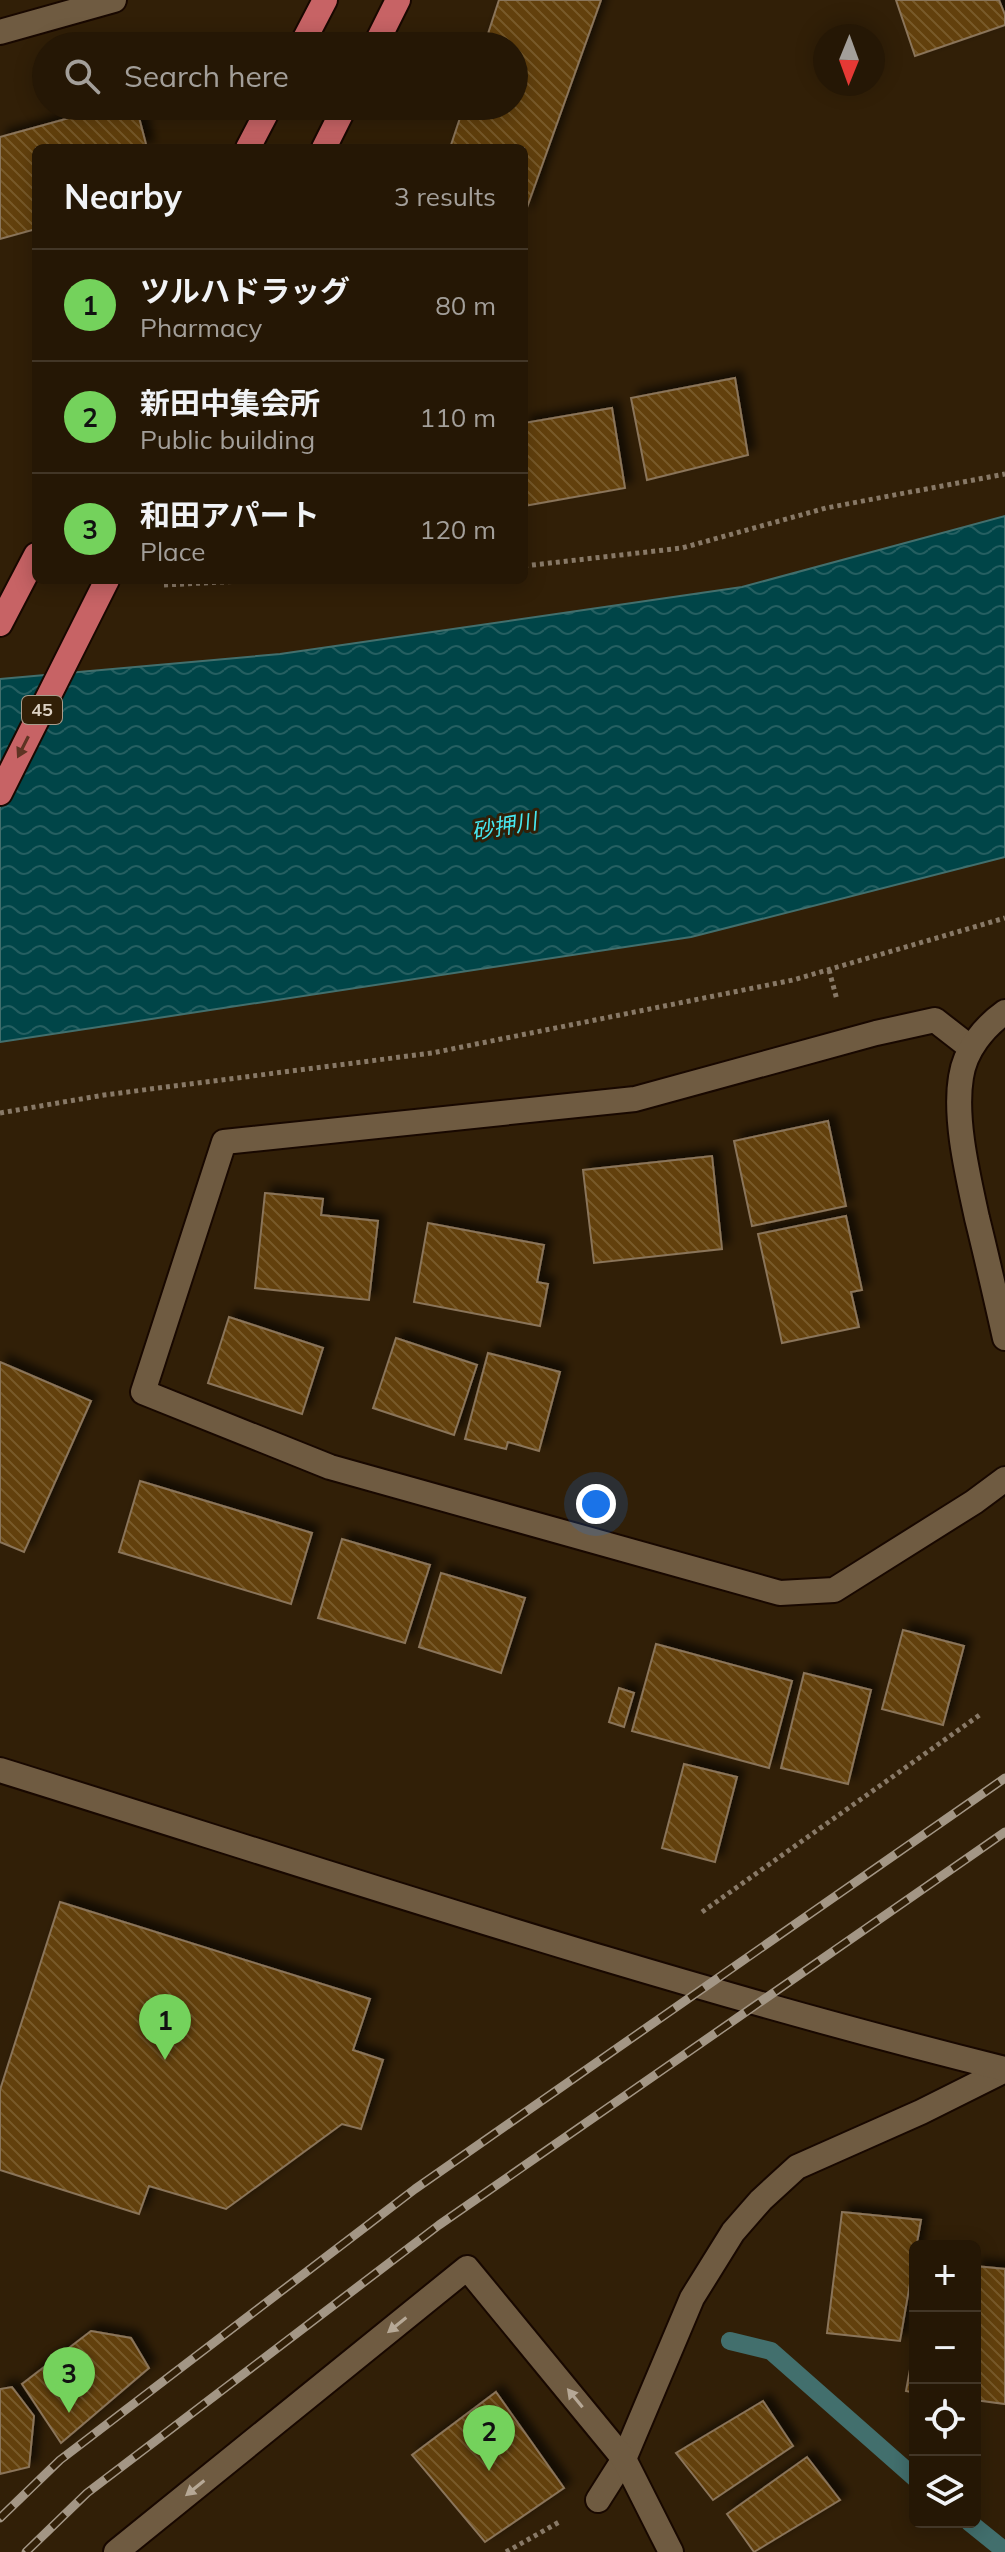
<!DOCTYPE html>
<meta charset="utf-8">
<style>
:root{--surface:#251705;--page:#312413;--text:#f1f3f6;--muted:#a39f9a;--line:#423627;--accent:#74d25c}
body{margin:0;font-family:Mulish,"Noto Sans JP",sans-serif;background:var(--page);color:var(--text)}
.controls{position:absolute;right:24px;bottom:24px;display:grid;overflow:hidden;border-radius:12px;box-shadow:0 4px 20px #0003}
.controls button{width:72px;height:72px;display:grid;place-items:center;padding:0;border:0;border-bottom:2px solid var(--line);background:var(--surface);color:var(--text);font:40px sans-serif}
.compass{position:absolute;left:813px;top:24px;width:72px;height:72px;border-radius:50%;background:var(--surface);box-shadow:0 4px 20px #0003;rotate:181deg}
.you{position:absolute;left:596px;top:1504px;width:28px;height:28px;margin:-20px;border:6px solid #fff;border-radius:50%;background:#1a73e8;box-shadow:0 0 0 12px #1a73e833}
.badge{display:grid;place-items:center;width:52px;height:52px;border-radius:50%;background:var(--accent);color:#111;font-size:26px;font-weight:700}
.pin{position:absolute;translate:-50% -66px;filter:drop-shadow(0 2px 4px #0008)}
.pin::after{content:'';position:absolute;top:42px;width:28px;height:24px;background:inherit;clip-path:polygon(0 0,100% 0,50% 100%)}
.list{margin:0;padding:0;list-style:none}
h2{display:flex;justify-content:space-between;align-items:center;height:104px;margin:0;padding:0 32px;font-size:34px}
h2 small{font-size:26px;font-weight:400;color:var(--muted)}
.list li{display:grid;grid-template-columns:52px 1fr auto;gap:24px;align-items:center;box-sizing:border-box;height:112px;padding:0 32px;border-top:2px solid var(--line)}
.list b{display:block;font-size:30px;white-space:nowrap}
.list p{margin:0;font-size:26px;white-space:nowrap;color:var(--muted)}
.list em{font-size:26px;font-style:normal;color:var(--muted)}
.icon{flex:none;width:44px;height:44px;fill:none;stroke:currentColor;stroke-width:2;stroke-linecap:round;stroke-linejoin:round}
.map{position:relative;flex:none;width:1005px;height:2552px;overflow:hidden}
.search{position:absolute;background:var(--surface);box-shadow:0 4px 20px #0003;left:32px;top:32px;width:496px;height:88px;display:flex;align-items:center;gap:20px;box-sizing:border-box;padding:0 28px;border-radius:44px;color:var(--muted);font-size:30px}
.panel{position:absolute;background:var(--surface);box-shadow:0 4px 20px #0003;left:32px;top:144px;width:496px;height:440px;border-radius:12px}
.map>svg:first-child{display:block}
.water{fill:url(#water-waves);stroke:#426f6d;stroke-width:2}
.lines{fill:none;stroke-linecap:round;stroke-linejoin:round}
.stream{stroke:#426f6d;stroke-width:18}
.building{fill:url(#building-back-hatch);stroke:#8a745a;stroke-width:2;filter:url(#shadow)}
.minor-casing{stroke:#180800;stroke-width:28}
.tertiary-casing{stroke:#180800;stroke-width:28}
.trunk-casing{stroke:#180800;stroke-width:28}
.path{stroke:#887967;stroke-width:5;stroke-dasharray:4 4;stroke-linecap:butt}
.minor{stroke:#6f5b41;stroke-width:24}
.tertiary{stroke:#6f5b41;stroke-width:24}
.trunk{stroke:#c76365;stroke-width:24}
.rail-casing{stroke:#a39685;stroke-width:9}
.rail{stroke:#311f07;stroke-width:6;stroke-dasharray:18;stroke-linecap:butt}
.oneway{fill:#5e3323}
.oneway2{fill:#b6a896}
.labels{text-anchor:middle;stroke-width:6;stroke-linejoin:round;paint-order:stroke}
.shield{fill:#311f07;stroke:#a99c8b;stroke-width:2}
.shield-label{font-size:18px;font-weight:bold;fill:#dcd1c3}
.water-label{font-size:22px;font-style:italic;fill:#46e9f2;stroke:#311f07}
</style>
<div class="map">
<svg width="1005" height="2552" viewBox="0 0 1005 2552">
<defs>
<pattern id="water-waves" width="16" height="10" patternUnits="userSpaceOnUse" patternTransform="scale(2)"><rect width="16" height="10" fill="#004548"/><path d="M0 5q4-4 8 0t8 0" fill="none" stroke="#255f61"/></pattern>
<pattern id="building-back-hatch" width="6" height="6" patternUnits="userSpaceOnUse" patternTransform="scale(2)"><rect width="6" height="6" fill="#623f09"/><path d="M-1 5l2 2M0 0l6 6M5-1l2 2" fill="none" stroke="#785a2b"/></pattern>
<filter id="shadow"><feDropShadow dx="7" dy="-7" stdDeviation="4" flood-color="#0009"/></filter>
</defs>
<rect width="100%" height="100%" fill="#311f07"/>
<polygon class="water" points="1005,516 1005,857 691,937 0,1042 0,679 280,654 742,587"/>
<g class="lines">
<g class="stream">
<polyline points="730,2341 771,2351 915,2478"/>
<polyline points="969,2522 1005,2551"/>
</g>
</g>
<g class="building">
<polygon points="499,0 601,0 524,216 524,148 450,148 464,106 514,106 514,46 484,46"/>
<polygon points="896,0 999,0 1005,15 1005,25 915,56"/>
<polygon points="113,106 136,106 147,148 36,148 36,229 0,239 0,137"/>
<polygon points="735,378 748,455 647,480 631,398"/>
<polygon points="612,408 625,488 524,506 524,423"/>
<polygon points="828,1121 846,1206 752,1226 734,1141"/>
<polygon points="712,1156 722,1249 594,1263 583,1170"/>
<polygon points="265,1193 323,1199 321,1215 378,1221 369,1300 255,1288"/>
<polygon points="846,1216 862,1290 851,1292 859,1327 782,1343 758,1234"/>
<polygon points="428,1223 544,1245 537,1282 548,1284 540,1326 414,1302"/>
<polygon points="229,1317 323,1348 302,1414 208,1383"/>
<polygon points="396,1338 477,1365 454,1435 373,1408"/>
<polygon points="488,1353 560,1372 539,1451 508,1442 506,1449 465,1439"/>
<polygon points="0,1362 91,1401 24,1552 0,1542"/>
<polygon points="140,1481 312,1533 291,1604 119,1552"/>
<polygon points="342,1539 430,1565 405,1643 318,1618"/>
<polygon points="441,1573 525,1598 501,1673 419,1647"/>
<polygon points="903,1630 964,1646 943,1725 882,1709"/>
<polygon points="656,1644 792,1681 769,1768 632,1731"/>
<polygon points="804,1673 871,1690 848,1784 781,1768"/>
<polygon points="619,1688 634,1693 624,1727 609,1722"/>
<polygon points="684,1764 737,1777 715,1862 662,1848"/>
<polygon points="60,1902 370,1999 353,2050 383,2060 361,2129 342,2124 226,2209 149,2186 139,2214 0,2170 0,2090"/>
<polygon points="842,2212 921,2220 900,2341 827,2333"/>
<polygon points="975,2266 1005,2269 1005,2404 975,2400"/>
<polygon points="91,2331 131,2338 149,2368 61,2443 22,2384"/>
<polygon points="915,2343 915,2393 906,2391"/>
<polygon points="12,2387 34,2416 29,2467 0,2474 0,2389"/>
<polygon points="496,2392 564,2488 485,2542 412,2455"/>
<polygon points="763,2401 793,2446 713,2500 676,2453"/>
<polygon points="807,2457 840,2500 754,2552 727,2514"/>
</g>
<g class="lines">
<g class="minor-casing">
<g id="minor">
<polyline points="971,1048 935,1020 876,1033 635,1099 224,1142 143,1392 330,1467 780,1593 834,1590 974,1502 1005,1479"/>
<polyline points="598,2500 624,2459 692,2298 733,2232 761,2200 797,2167 921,2112 1005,2070"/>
<polyline points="116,2552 467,2268 624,2459 671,2552"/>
</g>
</g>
<g class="tertiary-casing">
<g id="tertiary">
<polyline points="0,32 114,0"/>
<path d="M1005,1012C984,1027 965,1050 961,1077C954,1119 968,1176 977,1218C987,1258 996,1298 1005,1338"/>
<path d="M0,1770C334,1874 666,1985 1005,2069"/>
</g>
</g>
<g class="trunk-casing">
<g id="trunk">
<polyline points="301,46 325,0"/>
<polyline points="375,46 398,0"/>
<polyline points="248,148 270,106"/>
<polyline points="324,148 345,106"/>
<polyline points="0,624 36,555"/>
<polyline points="0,793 107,580"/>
</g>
</g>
<g class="path">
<polyline points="524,566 682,548 826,508 1005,474"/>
<polyline points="164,585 261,580"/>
<polyline points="829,970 837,1000"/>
<polyline points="0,1113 104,1095 432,1053 793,980 1005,918"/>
<polyline points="702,1912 981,1714"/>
<polyline points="506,2552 561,2521"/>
</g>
<use href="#minor" class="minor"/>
<use href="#tertiary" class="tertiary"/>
<use href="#trunk" class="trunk"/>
<g class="rail-casing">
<g id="rail">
<polyline points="0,2518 60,2460 415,2189 1005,1778"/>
<polyline points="26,2552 87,2493 439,2225 1005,1832"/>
</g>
</g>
<use href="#rail" class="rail"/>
</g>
<defs><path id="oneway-solid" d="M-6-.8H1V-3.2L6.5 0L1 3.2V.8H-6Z" transform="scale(2)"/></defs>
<use class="oneway" href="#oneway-solid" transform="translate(23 747) rotate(117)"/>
<g class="oneway2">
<use href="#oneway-solid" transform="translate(397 2325) rotate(141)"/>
<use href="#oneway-solid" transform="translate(575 2398) rotate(-129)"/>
<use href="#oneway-solid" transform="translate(195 2488) rotate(141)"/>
</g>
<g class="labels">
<rect class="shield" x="22" y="696" width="40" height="28" rx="6"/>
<g class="shield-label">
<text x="42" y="716">45</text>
</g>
<g class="water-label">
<text transform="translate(504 826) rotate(-10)" y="8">砂押川</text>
</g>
</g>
</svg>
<div class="controls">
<button>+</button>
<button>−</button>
<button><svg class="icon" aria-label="locate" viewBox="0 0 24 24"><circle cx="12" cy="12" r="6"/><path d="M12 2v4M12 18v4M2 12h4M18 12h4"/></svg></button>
<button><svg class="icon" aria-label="layers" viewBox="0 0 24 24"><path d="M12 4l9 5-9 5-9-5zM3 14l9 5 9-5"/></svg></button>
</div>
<svg class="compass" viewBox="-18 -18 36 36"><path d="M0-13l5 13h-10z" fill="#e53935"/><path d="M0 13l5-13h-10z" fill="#a39f9a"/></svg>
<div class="you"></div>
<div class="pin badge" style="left:165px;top:2060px">1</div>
<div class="pin badge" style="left:489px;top:2471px">2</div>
<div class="pin badge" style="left:69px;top:2413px">3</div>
<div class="search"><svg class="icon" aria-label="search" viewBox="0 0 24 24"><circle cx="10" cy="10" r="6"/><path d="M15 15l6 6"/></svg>Search here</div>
<section class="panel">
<h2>Nearby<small>3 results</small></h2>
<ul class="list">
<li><span class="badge">1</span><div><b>ツルハドラッグ</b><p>Pharmacy</p></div><em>80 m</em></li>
<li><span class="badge">2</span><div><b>新田中集会所</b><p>Public building</p></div><em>110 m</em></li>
<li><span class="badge">3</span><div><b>和田アパート</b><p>Place</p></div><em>120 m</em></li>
</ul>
</section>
</div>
